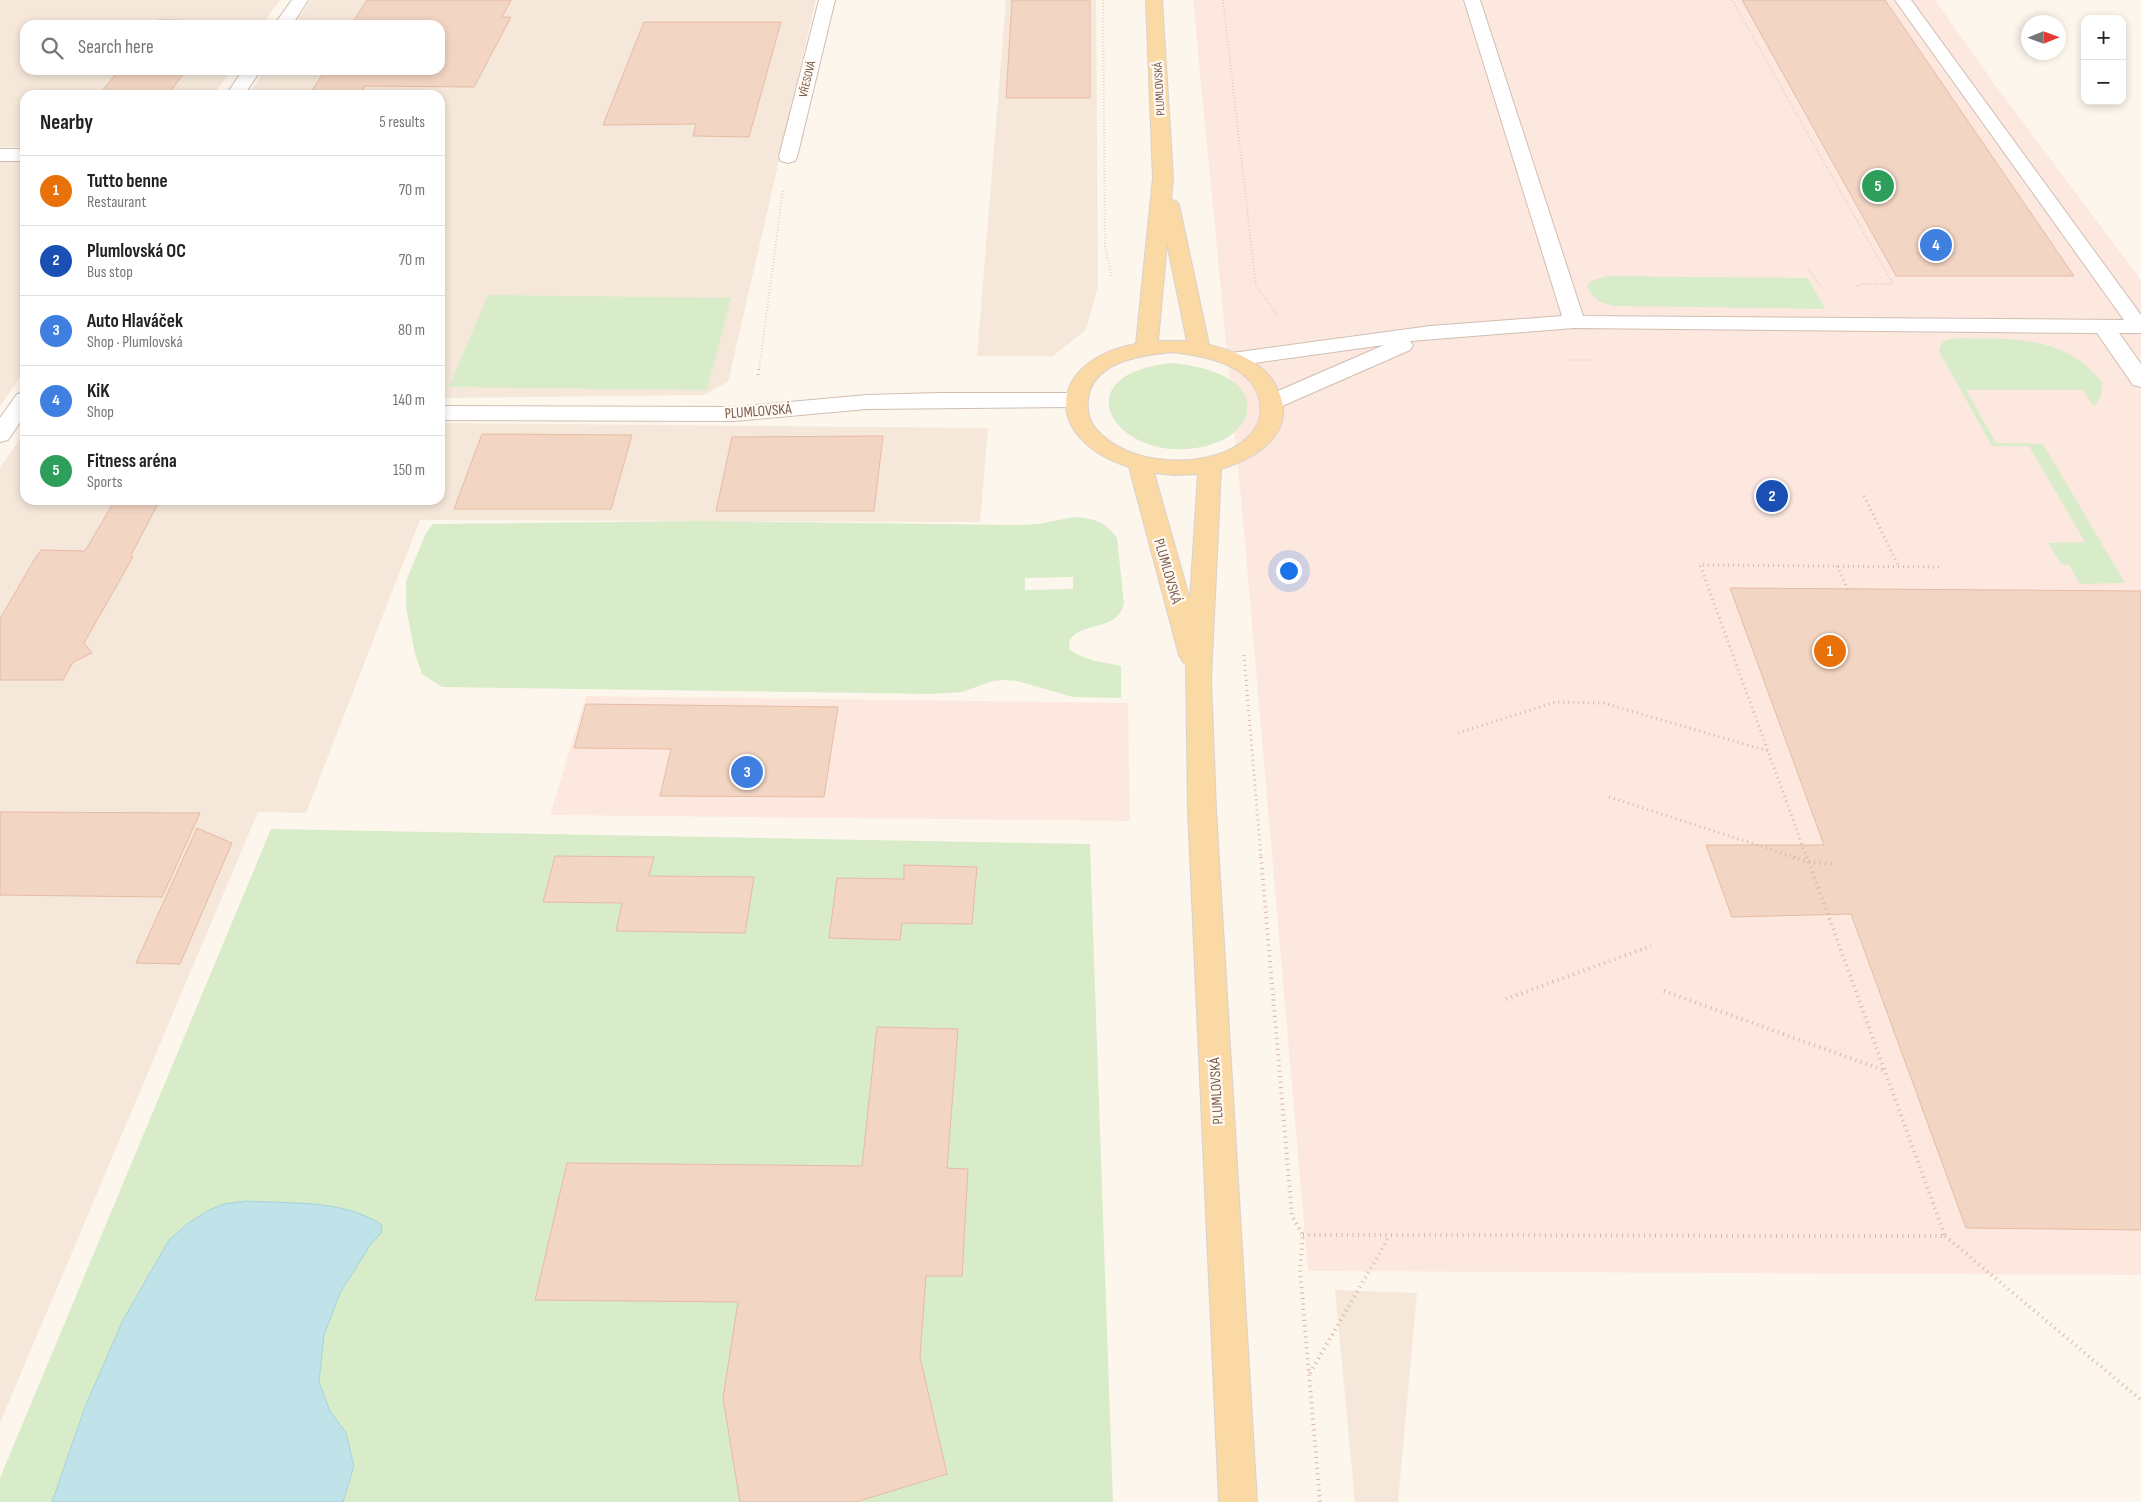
<!DOCTYPE html>
<meta charset="utf-8">
<style>
:root{--surface:#fff;--page:#f2f2f2;--text:#222;--muted:#767676;--line:#e0e0e0;--accent:#e76f51}
body{margin:0;font-family:"Sofia Sans Condensed",sans-serif;background:var(--page);color:var(--text)}
.controls{position:absolute;right:15px;top:15px;display:grid;overflow:hidden;border-radius:10px;box-shadow:0 2px 8px #0003}
.controls button{width:45px;height:45px;display:grid;place-items:center;padding:0;border:0;border-bottom:1px solid var(--line);background:var(--surface);color:var(--text);font:25px sans-serif}
.compass{position:absolute;left:2021px;top:15px;width:45px;height:45px;border-radius:50%;background:var(--surface);box-shadow:0 2px 8px #0003;rotate:89deg}
.you{position:absolute;left:1288px;top:570px;width:18px;height:18px;margin:-12px;border:4px solid #fff;border-radius:50%;background:#1a73e8;box-shadow:0 0 0 8px #1a73e833}
.badge{display:grid;place-items:center;width:32px;height:32px;border-radius:50%;background:var(--accent);color:#fff;font-size:16px;font-weight:700}
.pin{position:absolute;translate:-50% -50%;border:2px solid #fff;box-shadow:0 1px 5px #0006}
.list{margin:0;padding:0;list-style:none}
h2{display:flex;justify-content:space-between;align-items:center;height:65px;margin:0;padding:0 20px;font-size:21px}
h2 small{font-size:16px;font-weight:400;color:var(--muted)}
.list li{display:grid;grid-template-columns:32px 1fr auto;gap:15px;align-items:center;box-sizing:border-box;height:70px;padding:0 20px;border-top:1px solid var(--line)}
.list b{display:block;font-size:19px;white-space:nowrap}
.list p{margin:0;font-size:16px;white-space:nowrap;color:var(--muted)}
.list em{font-size:16px;font-style:normal;color:var(--muted)}
.icon{flex:none;width:28px;height:28px;fill:none;stroke:currentColor;stroke-width:2;stroke-linecap:round;stroke-linejoin:round}
.map{position:relative;flex:none;width:2141px;height:1502px;overflow:hidden}
.search{position:absolute;background:var(--surface);box-shadow:0 2px 8px #0003;left:20px;top:20px;width:425px;height:55px;display:flex;align-items:center;gap:12px;box-sizing:border-box;padding:0 18px;border-radius:15px;color:var(--muted);font-size:19px}
.panel{position:absolute;background:var(--surface);box-shadow:0 2px 8px #0003;left:20px;top:90px;width:425px;height:415px;border-radius:15px}
.map>svg:first-child{display:block}
.residential{fill:#f5e8da}
.commercial{fill:#fde8e0}
.green{fill:#d8ecc9;fill-rule:evenodd}
.water{fill:#bfe3e8;stroke:#a5d3da}
.building{fill:#f3d5c3;stroke:#e6bba3}
.lines{fill:none;stroke-linecap:round;stroke-linejoin:round}
.minor-casing{stroke:#d1beb0;stroke-width:2}
.major-casing{stroke:#dad1cd;stroke-width:2}
.path-far2{stroke:#d9b8a5;stroke-width:2;stroke-dasharray:0.5 2.5;stroke-linecap:butt}
.path-far1{stroke:#d9b8a5;stroke-width:3;stroke-dasharray:1 4;stroke-linecap:butt}
.path{stroke:#d9b8a5;stroke-width:4;stroke-dasharray:1 4.5;stroke-linecap:butt}
.minor{fill:#fff;fill-rule:evenodd}
.major{fill:#fbd9a5;fill-rule:evenodd}
.labels{text-anchor:middle;stroke-width:4.5;stroke-linejoin:round;paint-order:stroke}
.far-street-label{font-size:12px;fill:#7a5c4d;stroke:#fffaf3}
.street-label{font-size:15px;fill:#7a5c4d;stroke:#fffaf3}
</style>
<div class="map">
<svg width="2141" height="1502" viewBox="0 0 2141 1502">
<rect width="100%" height="100%" fill="#fdf6ec"/>
<g class="residential">
<polygon points="0,0 280,0 262,25 25,25 25,70 231,70 214,95 25,95 25,147 0,147"/>
<polygon points="311,0 816,0 728,382 704,395 440,398 440,95 248,95 265,70 440,70 440,25 294,25"/>
<polygon points="1006,0 1096,0 1098,286 1086,330 1053,356 977,356"/>
<polygon points="0,162 25,162 25,370 0,406"/>
<polygon points="440,423 988,428 980,522 420,520 306,813 258,812 0,1423 0,468 25,431 25,500 440,500"/>
<polygon points="1335,1290 1417,1293 1398,1502 1355,1502"/>
</g>
<g class="commercial">
<polygon points="1193,0 1935,0 1996,86 2141,280 2141,1275 1308,1271 1242,509"/>
<polygon points="586,696 1128,703 1130,821 550,815"/>
</g>
<g class="green">
<path d="M1606,276L1808,278L1825,309L1615,306C1601,303 1593,300 1587,286L1591,281Z"/>
<polygon points="488,295 731,298 707,390 449,387"/>
<path d="M1957,338C2009,339 2068,335 2102,383L2101,396L2094,407L2083,390H1966L1996,443L2043,444L2125,583L2080,584L2069,565L2061,564L2048,543L2085,542L2029,446H1992L1940,353L1939,348L1944,341Z"/>
<path d="M1172,363C1197,365 1253,376 1247,412C1244,428 1228,439 1213,444C1122,473 1053,375 1172,363Z"/>
<path d="M1074,517C1093,518 1106,522 1117,538L1124,604C1116,633 1082,620 1069,641L1070,650C1086,661 1103,662 1121,666V698L1073,697L1017,681L1004,680L993,681L962,692L934,694L442,687L422,674L415,654L406,607V581L426,533L433,524L699,521L1015,525L1039,524ZM1073,577V589L1025,590V578Z"/>
<polygon points="271,829 1090,844 1113,1502 0,1502 0,1478"/>
</g>
<path class="water" d="M246,1201C292,1204 340,1199 381,1224L382,1232L371,1244L340,1293L324,1335L319,1382L330,1411L346,1433L354,1466L343,1502H52L85,1407L123,1320L169,1240L187,1224L207,1211L224,1204Z"/>
<g class="building">
<polygon points="367,0 511,0 502,17 511,17 474,87 365,86 360,95 309,95 324,72 320,72 322,70 440,70 440,25 351,25"/>
<polygon points="1012,0 1090,0 1090,98 1006,98"/>
<polygon points="1742,0 1885,0 2074,276 1896,276"/>
<polygon points="158,20 222,21 219,25 155,25"/>
<polygon points="644,22 781,22 749,137 693,136 696,124 603,125"/>
<polygon points="119,70 186,70 168,95 99,95"/>
<polygon points="482,434 632,435 611,509 454,509"/>
<polygon points="883,436 874,511 716,511 732,437"/>
<polygon points="115,500 160,500 130,557 133,557 84,643 92,653 73,662 63,680 0,680 0,619 34,560 41,550 85,551"/>
<polygon points="1730,588 2141,591 2141,1230 1966,1228 1851,914 1732,917 1706,845 1824,845"/>
<polygon points="586,704 838,707 824,797 660,796 671,749 574,748"/>
<polygon points="0,812 200,813 162,897 0,895"/>
<polygon points="197,828 232,843 180,964 136,963"/>
<polygon points="555,856 654,857 649,876 754,877 745,933 616,931 622,903 543,902"/>
<polygon points="904,865 977,867 972,924 902,923 900,940 829,938 837,878 904,879"/>
<polygon points="877,1027 958,1029 947,1168 968,1169 962,1276 926,1276 920,1357 947,1474 856,1502 740,1502 723,1398 738,1302 535,1300 567,1163 862,1166"/>
</g>
<g class="lines">
<g class="minor-casing">
<g id="minor">
<polygon points="292,0 308,0 292,25 274,25"/>
<polygon points="819,0 835,0 797,157 795,161 788,163 781,161 779,157"/>
<polygon points="1464,0 1480,0 1583,316 2124,320 1895,0 1911,0 2141,315 2141,333 2119,333 2141,364 2141,387 2133,385 2097,333 1574,328 1410,341 1413,345 1410,350 1280,407 1272,409 1264,407 1261,402 1264,397 1384,345 1233,366 1225,364 1222,359 1225,354 1430,326 1562,316"/>
<polygon points="243,70 261,70 244,95 226,95"/>
<rect x="0" y="149" width="25" height="12"/>
<polygon points="25,392 25,415 8,440 0,442 0,418 17,394"/>
<polygon points="938,393 1076,393 1084,395 1087,400 1084,405 1076,407 867,409 734,421 440,420 440,406 734,407 867,395"/>
</g>
</g>
<g class="major-casing">
<path id="major" d="M1146,0H1162L1173,178L1171,200L1176,201L1179,205L1209,345C1227,349 1244,355 1259,366C1267,372 1274,381 1278,390C1298,433 1256,458 1221,469L1211,679L1216,810L1257,1502H1219L1188,810L1186,663L1183,662L1179,655L1129,467C1042,439 1046,361 1136,344L1153,178ZM1167,243L1187,341H1158ZM1173,352C1203,356 1249,363 1259,398C1264,417 1256,432 1241,443C1203,470 1127,466 1096,429C1089,421 1087,411 1088,400C1092,361 1142,355 1173,352ZM1154,473L1175,475L1198,474L1190,600Z"/>
</g>
<g class="path-far2">
<polyline points="1103,0 1105,246 1112,278"/>
<polyline points="1223,0 1256,286 1279,317"/>
<polyline points="1732,0 1893,284 1862,284 1854,287"/>
<polyline points="1808,268 1821,288"/>
<polyline points="1568,360 1594,360"/>
<polyline points="759,370 783,190"/>
</g>
<g class="path-far1">
<polyline points="758,375 759,369"/>
<polyline points="1864,496 1899,567"/>
<polyline points="1837,566 1848,590"/>
<polyline points="1244,655 1261,858"/>
<polyline points="1458,733 1556,702 1603,703 1768,751"/>
<polyline points="1609,797 1797,858"/>
<polyline points="1807,858 1700,565 1942,567"/>
</g>
<g class="path">
<polyline points="1261,857 1292,1216 1303,1235 1300,1270 1320,1502"/>
<polyline points="1793,857 1808,862 1832,864"/>
<polyline points="1664,991 1883,1070"/>
<polyline points="1506,999 1651,946"/>
<polyline points="1303,1235 1945,1236 1807,857"/>
<polyline points="1945,1236 2141,1400"/>
<polyline points="1310,1373 1390,1235"/>
</g>
<use href="#minor" class="minor"/>
<use href="#major" class="major"/>
</g>
<g class="labels">
<g class="far-street-label">
<text transform="translate(807 79) rotate(-76)" y="4">VŘESOVÁ</text>
<text transform="translate(1159 89) rotate(-93)" y="4">PLUMLOVSKÁ</text>
</g>
<g class="street-label">
<text transform="translate(758 411) rotate(-4)" y="5">PLUMLOVSKÁ</text>
<text transform="translate(1168 571) rotate(74)" y="5">PLUMLOVSKÁ</text>
<text transform="translate(1216 1091) rotate(-93)" y="5">PLUMLOVSKÁ</text>
</g>
</g>
</svg>
<div class="controls">
<button>+</button>
<button>−</button>
</div>
<svg class="compass" viewBox="-18 -18 36 36"><path d="M0-13l5 13h-10z" fill="#e53935"/><path d="M0 13l5-13h-10z" fill="#767676"/></svg>
<div class="you"></div>
<div class="pin badge" style="left:1830px;top:651px;background:#e8710a">1</div>
<div class="pin badge" style="left:1772px;top:496px;background:#1a4fb4">2</div>
<div class="pin badge" style="left:747px;top:772px;background:#3f7fe0">3</div>
<div class="pin badge" style="left:1936px;top:245px;background:#3f7fe0">4</div>
<div class="pin badge" style="left:1878px;top:186px;background:#2e9e5b">5</div>
<div class="search"><svg class="icon" aria-label="search" viewBox="0 0 24 24"><circle cx="10" cy="10" r="6"/><path d="M15 15l6 6"/></svg>Search here</div>
<section class="panel">
<h2>Nearby<small>5 results</small></h2>
<ul class="list">
<li><span class="badge" style="background:#e8710a">1</span><div><b>Tutto benne</b><p>Restaurant</p></div><em>70 m</em></li>
<li><span class="badge" style="background:#1a4fb4">2</span><div><b>Plumlovská OC</b><p>Bus stop</p></div><em>70 m</em></li>
<li><span class="badge" style="background:#3f7fe0">3</span><div><b>Auto Hlaváček</b><p>Shop · Plumlovská</p></div><em>80 m</em></li>
<li><span class="badge" style="background:#3f7fe0">4</span><div><b>KiK</b><p>Shop</p></div><em>140 m</em></li>
<li><span class="badge" style="background:#2e9e5b">5</span><div><b>Fitness aréna</b><p>Sports</p></div><em>150 m</em></li>
</ul>
</section>
</div>
